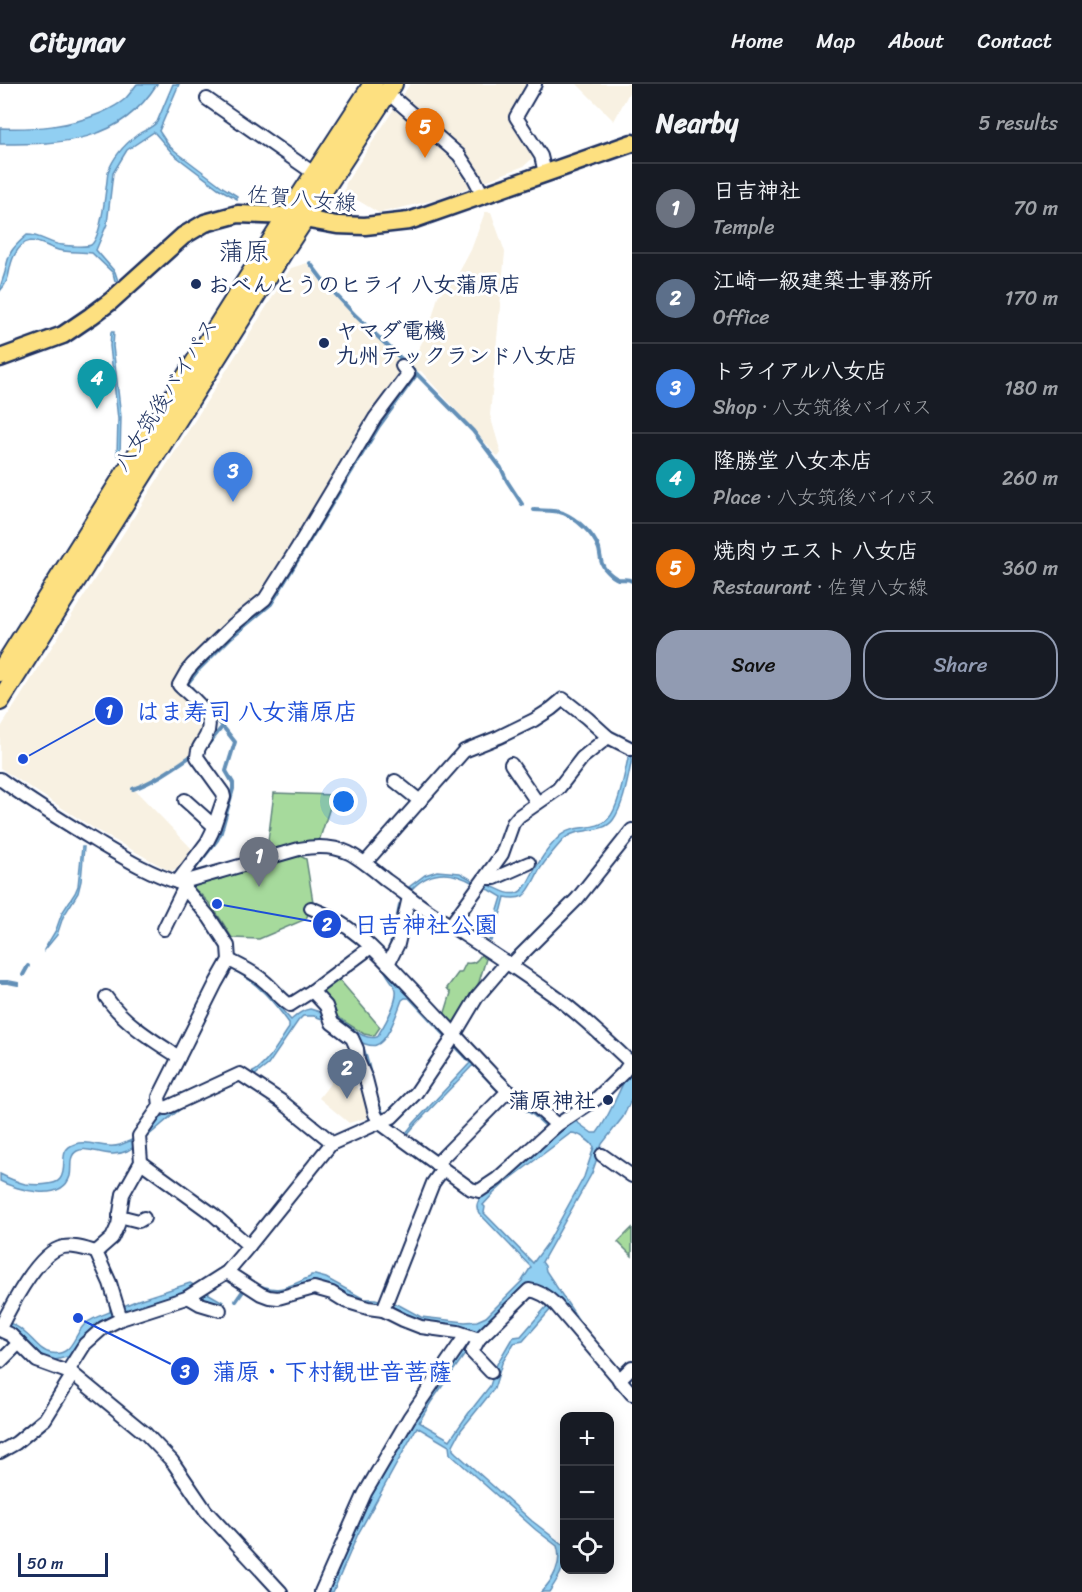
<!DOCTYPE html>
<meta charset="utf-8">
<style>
:root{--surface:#171b24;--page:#20242c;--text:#f1f3f6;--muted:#9ea1a6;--line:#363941;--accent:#919bb2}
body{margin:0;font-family:Sriracha,"Klee One",sans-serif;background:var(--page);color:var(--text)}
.controls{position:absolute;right:18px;bottom:18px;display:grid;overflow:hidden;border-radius:12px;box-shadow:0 3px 15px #0003}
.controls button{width:54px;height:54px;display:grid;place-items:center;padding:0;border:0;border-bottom:2px solid var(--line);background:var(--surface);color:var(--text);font:30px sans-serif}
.scale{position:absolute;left:18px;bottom:15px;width:90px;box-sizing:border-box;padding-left:6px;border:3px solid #1b2f5e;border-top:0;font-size:16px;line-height:21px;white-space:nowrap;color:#1b2f5e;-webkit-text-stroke:4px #fff;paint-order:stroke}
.you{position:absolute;left:344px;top:718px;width:21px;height:21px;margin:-15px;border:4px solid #fff;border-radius:50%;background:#1a73e8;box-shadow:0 0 0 9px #1a73e833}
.badge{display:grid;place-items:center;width:39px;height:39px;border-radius:50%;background:var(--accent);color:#fff;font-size:20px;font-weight:700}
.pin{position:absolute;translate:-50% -50px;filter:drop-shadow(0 2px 3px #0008)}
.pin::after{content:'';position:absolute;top:32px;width:21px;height:18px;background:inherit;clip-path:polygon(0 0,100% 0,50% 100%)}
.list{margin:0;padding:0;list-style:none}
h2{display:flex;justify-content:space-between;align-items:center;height:78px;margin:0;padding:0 24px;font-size:26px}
h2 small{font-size:20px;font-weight:400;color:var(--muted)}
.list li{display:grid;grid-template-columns:39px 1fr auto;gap:18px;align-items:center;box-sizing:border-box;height:90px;padding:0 24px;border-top:2px solid var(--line)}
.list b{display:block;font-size:22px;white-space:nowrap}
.list p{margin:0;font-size:20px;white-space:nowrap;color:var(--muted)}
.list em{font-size:20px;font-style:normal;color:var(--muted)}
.actions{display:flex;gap:12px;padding:18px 24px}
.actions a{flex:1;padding:14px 0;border:2px solid var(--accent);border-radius:24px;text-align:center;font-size:21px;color:var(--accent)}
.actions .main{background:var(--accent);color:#111}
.icon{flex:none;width:33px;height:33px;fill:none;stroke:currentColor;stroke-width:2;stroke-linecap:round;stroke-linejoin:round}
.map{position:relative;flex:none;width:632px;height:1508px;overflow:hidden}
header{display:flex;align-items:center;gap:36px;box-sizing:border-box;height:84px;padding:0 30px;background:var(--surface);border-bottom:2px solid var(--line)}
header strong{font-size:28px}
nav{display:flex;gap:33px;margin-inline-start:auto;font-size:21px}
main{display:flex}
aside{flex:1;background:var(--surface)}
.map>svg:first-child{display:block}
.built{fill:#f8f1e2}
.green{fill:#a6da9c;stroke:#60847d;stroke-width:1.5}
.water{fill:#91cff2;stroke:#628fb7;stroke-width:1.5;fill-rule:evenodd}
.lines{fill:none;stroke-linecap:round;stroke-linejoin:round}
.stream{stroke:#628fb7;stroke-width:4}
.minor-casing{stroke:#1b2f5e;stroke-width:16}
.major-casing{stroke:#1b2f5e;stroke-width:21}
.highway-casing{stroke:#1b2f5e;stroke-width:22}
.minor{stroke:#fff;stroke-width:12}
.major{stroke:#fde080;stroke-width:16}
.highway{stroke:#fde080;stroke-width:18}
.poi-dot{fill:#1b2f5e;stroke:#fff;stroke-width:2}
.labels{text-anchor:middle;stroke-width:6;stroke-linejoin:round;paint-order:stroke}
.street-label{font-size:22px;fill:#1b2f5e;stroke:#fff}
.poi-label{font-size:22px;font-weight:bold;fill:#1b2f5e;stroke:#fff;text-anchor:start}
.quarter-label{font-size:26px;fill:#1b2f5e;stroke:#fff}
.leader{fill:none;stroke:#1d4ed8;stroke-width:2}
.callout-dot{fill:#1d4ed8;stroke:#fff;stroke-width:2}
.mark-label{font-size:18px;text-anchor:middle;font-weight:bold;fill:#fff}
.callout-label{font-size:24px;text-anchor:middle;font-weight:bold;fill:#1d4ed8;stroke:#fff;stroke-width:6;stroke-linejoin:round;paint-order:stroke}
</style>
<header>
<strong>Citynav</strong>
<nav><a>Home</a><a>Map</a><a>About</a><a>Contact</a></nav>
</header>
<main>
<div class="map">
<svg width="632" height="1508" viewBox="0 0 632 1508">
<rect width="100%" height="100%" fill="#fff"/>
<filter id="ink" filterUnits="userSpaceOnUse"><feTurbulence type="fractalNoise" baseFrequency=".0167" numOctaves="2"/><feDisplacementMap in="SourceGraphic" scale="12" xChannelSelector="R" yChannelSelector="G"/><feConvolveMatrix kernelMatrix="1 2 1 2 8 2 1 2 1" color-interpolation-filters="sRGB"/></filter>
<g filter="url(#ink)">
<g class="built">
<polygon points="410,0 542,0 525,32 526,39 538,57 533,74 524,82 439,115 379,129 344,108 346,99"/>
<polygon points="577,0 632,0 632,3 614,37"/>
<polygon points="485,128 491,128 505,168 490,331 501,369 498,373 421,287 403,288 268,507 176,600 210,638 197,670 135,706 195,768 184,784 170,787 98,747 0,684 0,645 291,184 307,179 323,201 403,280 413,275 429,245 438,212 457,192 471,166"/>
<polygon points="336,992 347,1000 349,998 368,1011 373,1032 349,1039 319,1014"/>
</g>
<g class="green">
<polygon points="274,709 334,711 319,757 267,765"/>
<path d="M300,772L306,775L313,818L306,835L259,855L232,854C221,836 211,817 193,804L195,801L221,795L237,787Z"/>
<path d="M481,871L486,875L479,898L453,945L443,935L451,909L447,904L458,889H461L466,879C474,880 476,878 481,871Z"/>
<polygon points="337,893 380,943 374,952 364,950 334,931 316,908"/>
<polygon points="632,1144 632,1172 618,1158"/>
</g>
<g class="water">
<path d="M137,0H157C120,59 63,60 0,60V44C36,45 68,43 101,29C110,25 118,21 125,15C130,10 133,5 137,0Z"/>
<path d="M173,0H179L159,47L169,62L179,70L224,104L237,112V115L218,104L173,70L154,48L127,66L113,89L107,140L96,166L115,188L118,197H115L113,189L92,169C81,167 69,169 58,166C39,160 27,147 14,172C7,186 12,194 0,207C0,200 3,196 5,188C9,168 11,165 27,151C42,151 49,160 63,161C68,162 87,163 91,161C102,153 106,103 108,88C113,74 124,61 137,51C144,46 152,44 157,38Z"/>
<polygon points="111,248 114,248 113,262 121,333 120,371 117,371 118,335 110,262"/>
<path d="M629,670L632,671V675C628,693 624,721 613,736C602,751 576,742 563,756C555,765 547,774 540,785C535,793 531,806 523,812C517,815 510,814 505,813L502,825L491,857L489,856L502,813L490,806L484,805L486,800C496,803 506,812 517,809C527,806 532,788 538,780C544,770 552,759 561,751C574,740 597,747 608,735C619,725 625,686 629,670Z"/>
<polygon points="82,763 84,763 81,797 78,809 63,833 57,851 44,867 44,866 56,846 62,829 75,809 78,802"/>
<path d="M437,787L460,789L476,798L475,800C453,787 431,785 412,805L409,803L425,791Z"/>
<path d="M399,820L404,821L386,880L520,1018L550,1040L547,1044L533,1031L502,1012L473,981L416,1040L406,1052L392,1042L394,1040L406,1049L414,1039L470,979L409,914H405L402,916C398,926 388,958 376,961C372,963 366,960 362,959C372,982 372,1008 384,1030L383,1031L379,1027L367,978L362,964L339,941L314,932H303L298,937L268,981L255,991L185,1022C166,1034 146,1057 127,1067C108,1076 90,1061 77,1067C68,1072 72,1084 70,1092C62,1119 17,1106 0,1097V1090C8,1094 17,1098 25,1100C34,1101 55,1102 60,1095C69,1084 56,1066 75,1060C90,1055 104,1066 120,1061C142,1054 151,1040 169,1028C184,1018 205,1008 221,1001C232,996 245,993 255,987C270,977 279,958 289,944V939C274,918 258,899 235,887L233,885L234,883C261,895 272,916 291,936C297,931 302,926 310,925C319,928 329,930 338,934C351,941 362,957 377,953C383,943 401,915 395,903C391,895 384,890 383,881L393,850Z"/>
<path d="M632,982V1014L623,1033L602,1060L592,1089L542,1178L545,1182L546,1187L580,1238L576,1240L528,1201L468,1266L431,1318L419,1338L450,1356L468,1330L490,1302L497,1280L511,1256L514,1253L521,1252L547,1222L551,1225L523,1257L514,1259L502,1279L494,1305L461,1346L453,1361V1366L456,1369L532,1437L562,1460L564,1459C564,1486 564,1486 549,1508H541C553,1496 563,1479 557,1462L536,1446L450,1370L449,1362L417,1343L358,1450L333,1508H325L366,1415L409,1341L469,1249L417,1238L340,1210H268L251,1197C278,1211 284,1204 310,1193L311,1191H315L326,1194L364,1215H375L399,1221L421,1233L465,1238L477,1237L486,1233L522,1197L531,1183L479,1129C474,1121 479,1116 484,1109L562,1042L574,1036L592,1049H597C612,1029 619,1004 632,982ZM571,1049C579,1049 590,1057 594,1063L584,1093L547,1160L533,1179L484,1129L485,1123L483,1121L494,1109L506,1098Z"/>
<path d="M190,1199L223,1218V1223L174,1213L135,1226L75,1271L51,1277L41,1273L0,1236C9,1238 18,1242 25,1249C33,1255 41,1268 51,1269C73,1273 73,1251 85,1240C92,1234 102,1231 110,1228V1225L113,1224L114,1226L138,1216Z"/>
</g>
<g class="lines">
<g class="stream">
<polyline points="310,179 325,199 356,232 411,284 473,347 501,384 507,397 522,420"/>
<path d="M534,426C543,427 554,426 563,429C577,435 594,450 599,465C601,473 600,481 607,487C609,489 615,494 618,495C624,496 627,494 632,497"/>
<polyline points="192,605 187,600 198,586 230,554 271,520 379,342 416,291"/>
<polyline points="205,664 223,642"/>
<path d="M133,705C155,697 172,685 191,672"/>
<polyline points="196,783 217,756 221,748 233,705 233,699 226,687 235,658 209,625"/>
<polyline points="23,891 28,882"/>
<polyline points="0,898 8,898 18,900"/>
<polyline points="236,1217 243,1207"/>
</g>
<g class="minor-casing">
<g id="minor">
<polyline points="535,0 516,33 541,72 545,89"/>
<polyline points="207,15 315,90"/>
<polyline points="396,16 459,71 473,92 483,111"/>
<polyline points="511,680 537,718"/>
<path d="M0,695C31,718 64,738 97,758C124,774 150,790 180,799L299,765C315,762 334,762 349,769C362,776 374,786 386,796C400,806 413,816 427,826C471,856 517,884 560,916C586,936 609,958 632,980"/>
<polyline points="395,697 420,717"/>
<polyline points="185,716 214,742"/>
<polyline points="365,779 464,667 499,653 534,636 551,625 563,615 587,634 608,653 632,665"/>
<polyline points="485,794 495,794 529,779"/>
<path d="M177,798L207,758L212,748L224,713L223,709L197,673C198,661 201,662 206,652C217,630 193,615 179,601L187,587L193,580L233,541L265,515L296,466L375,334L408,290L402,282"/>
<path d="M311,824C356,841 381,873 414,907C442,937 471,968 499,998L508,1007L538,1024L557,1041"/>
<polyline points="450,842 502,770 513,739 519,732 558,705 582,674 608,653"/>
<polyline points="164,845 184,804"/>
<path d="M229,876C241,882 254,888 264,897C274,905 280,915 290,921L312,907L326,922L332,939L352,954L357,965L358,977L366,995L375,1030L380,1039L471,1105L479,1107L497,1095L557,1041L596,1015L623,989L630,979"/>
<polyline points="388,880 398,860 409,813"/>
<polyline points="511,881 577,815 632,746"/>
<polyline points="312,907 371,863"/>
<path d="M106,913C124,939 154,957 179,973"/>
<polyline points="160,1022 166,1024 240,990 281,1017 328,1055 331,1060"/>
<polyline points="602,1071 632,1092"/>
<polyline points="141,1078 214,1131 249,1162"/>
<polyline points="436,1080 508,1007"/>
<polyline points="119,1132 139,1137 144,1134"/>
<polyline points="227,1188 261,1210 269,1213 278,1214 314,1204 332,1209 345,1217 368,1224 383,1226 403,1236 421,1243 458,1248 479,1255"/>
<polyline points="188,1213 200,1220 220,1226"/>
<polyline points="383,1226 433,1099 443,1085"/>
<polyline points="121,1235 110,1199 96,1168 112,1154 118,1141 123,1110 141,1078 139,1052 160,1022 159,1013 216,899 229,876 228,862 209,833 180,799"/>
<path d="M0,1244C11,1222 38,1168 63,1163C74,1161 85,1165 96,1168"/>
<polyline points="0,1246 11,1251 37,1277 73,1290 146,1350 172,1377 206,1427 281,1508"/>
<polyline points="0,1278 19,1259"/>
<polyline points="68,1287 85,1260 103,1244 121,1235 186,1214 227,1188 249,1162 331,1060 392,1033 416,1009 449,960 477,913 507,878"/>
<path d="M491,1288L472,1268L479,1255L529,1206C540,1207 548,1213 556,1221L632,1310"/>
<polyline points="619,1296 632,1283"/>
<polyline points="0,1368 16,1359 45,1335 73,1290"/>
<polyline points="321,1508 365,1409 409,1334 466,1251"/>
</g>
</g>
<g class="major-casing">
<polyline id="major" points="0,274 63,251 91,232 111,217 183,152 205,139 238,130 287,132 337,141 365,142 409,137 632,59"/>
</g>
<g class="highway-casing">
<g id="highway">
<polyline points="0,588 287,132 373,0"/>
<polyline points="0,617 287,162 393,0"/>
</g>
</g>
<use href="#minor" class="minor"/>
<use href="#major" class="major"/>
<use href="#highway" class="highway"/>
</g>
</g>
<g class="poi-dot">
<circle cx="196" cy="200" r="6"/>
<circle cx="324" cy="259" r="6"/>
<circle cx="608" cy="1016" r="6"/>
</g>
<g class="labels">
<g class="street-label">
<text transform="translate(302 114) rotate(5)" y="8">佐賀八女線</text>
<text transform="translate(165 310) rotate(-58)" y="8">八女筑後バイパス</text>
</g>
<g class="poi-label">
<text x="208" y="208">おべんとうのヒライ 八女蒲原店</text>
<text x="336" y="254">ヤマダ電機<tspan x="336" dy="25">九州テックランド八女店</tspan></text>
<text x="596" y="1024" text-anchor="end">蒲原神社</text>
</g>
<g class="quarter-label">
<text x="244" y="176">蒲原</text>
</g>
</g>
<path class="leader" d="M23 675L109 627M217 820L327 840M78 1234L185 1287"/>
<g class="callout-dot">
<circle cx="23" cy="675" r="6"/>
<circle cx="217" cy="820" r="6"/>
<circle cx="78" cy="1234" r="6"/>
<circle cx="109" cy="627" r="15"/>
<circle cx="327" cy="840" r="15"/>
<circle cx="185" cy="1287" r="15"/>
</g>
<g class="mark-label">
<text x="109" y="634">1</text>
<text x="327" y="847">2</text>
<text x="185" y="1294">3</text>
</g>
<g class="callout-label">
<text x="247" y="636">はま寿司 八女蒲原店</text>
<text x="426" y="849">日吉神社公園</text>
<text x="332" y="1296">蒲原・下村観世音菩薩</text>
</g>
</svg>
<div class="controls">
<button>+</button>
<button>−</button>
<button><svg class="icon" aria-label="locate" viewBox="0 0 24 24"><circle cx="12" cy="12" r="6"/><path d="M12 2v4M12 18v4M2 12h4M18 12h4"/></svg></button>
</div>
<div class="scale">50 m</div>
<div class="you"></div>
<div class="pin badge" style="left:259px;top:803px;background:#6b7280">1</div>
<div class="pin badge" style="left:347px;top:1015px;background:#5c6f8a">2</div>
<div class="pin badge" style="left:233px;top:418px;background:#3f7fe0">3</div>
<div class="pin badge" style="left:97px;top:325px;background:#0f9aa8">4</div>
<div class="pin badge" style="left:425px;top:74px;background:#e8710a">5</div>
</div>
<aside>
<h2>Nearby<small>5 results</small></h2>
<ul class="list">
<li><span class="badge" style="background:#6b7280">1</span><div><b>日吉神社</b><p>Temple</p></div><em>70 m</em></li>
<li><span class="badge" style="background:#5c6f8a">2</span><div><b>江崎一級建築士事務所</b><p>Office</p></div><em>170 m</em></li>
<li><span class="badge" style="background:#3f7fe0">3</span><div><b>トライアル八女店</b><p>Shop · 八女筑後バイパス</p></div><em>180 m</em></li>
<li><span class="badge" style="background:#0f9aa8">4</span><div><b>隆勝堂 八女本店</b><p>Place · 八女筑後バイパス</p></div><em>260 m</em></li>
<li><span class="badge" style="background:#e8710a">5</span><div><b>焼肉ウエスト 八女店</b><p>Restaurant · 佐賀八女線</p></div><em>360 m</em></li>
</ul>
<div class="actions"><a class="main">Save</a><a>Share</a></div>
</aside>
</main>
